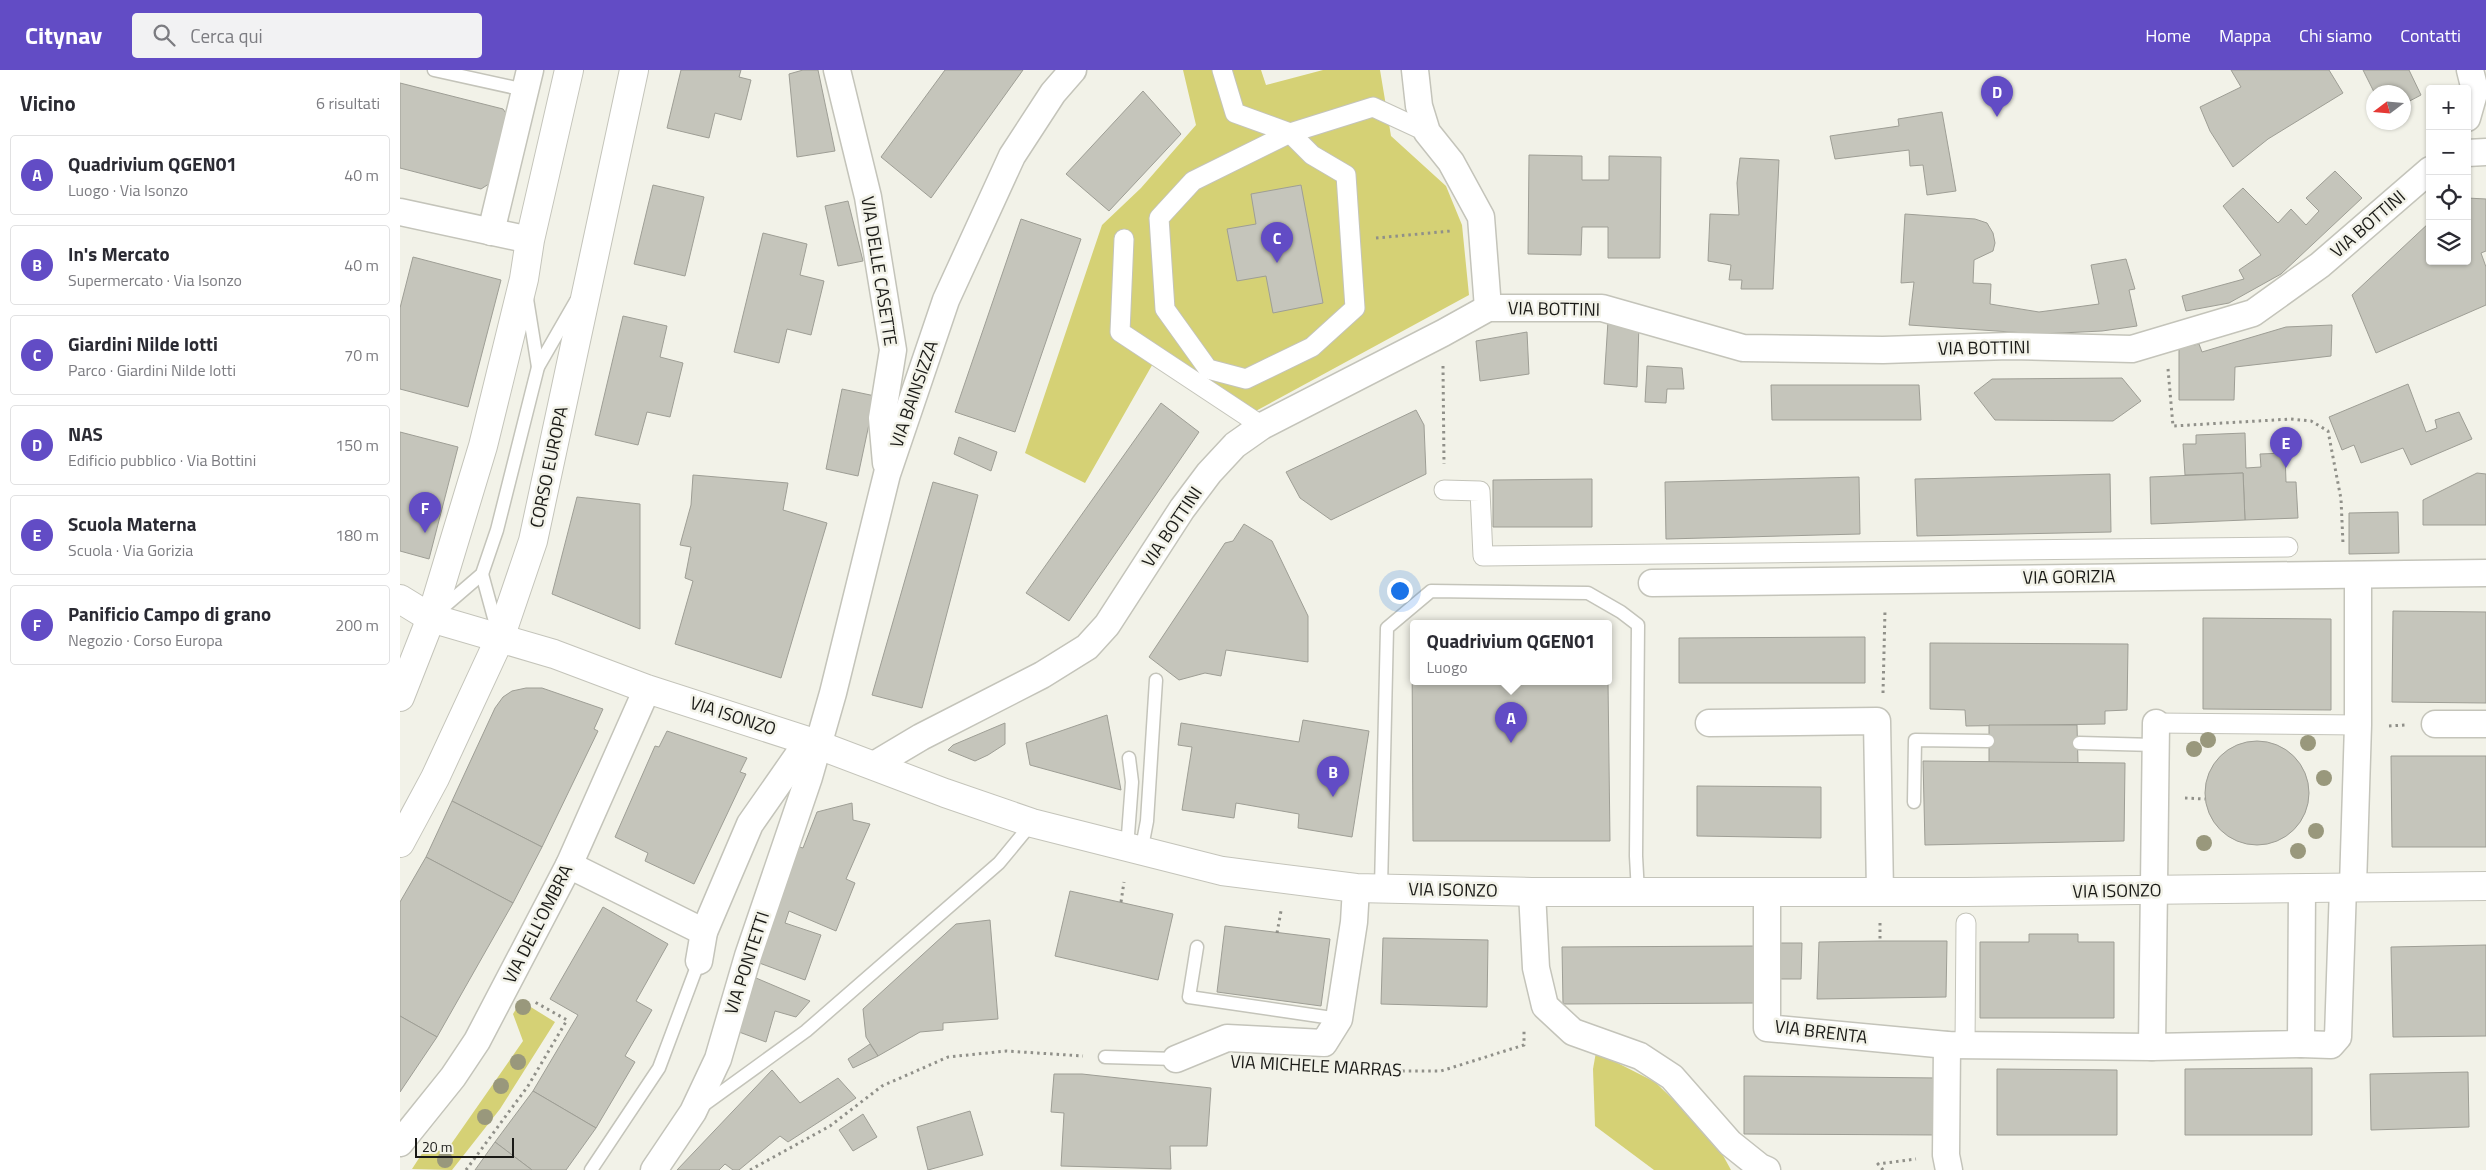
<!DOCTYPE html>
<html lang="it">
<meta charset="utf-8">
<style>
:root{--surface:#fff;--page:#f2f2f3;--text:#2b2b33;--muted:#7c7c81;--line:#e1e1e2;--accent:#624cc5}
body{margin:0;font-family:"Titillium Web",sans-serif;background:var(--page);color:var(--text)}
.controls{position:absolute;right:15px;top:15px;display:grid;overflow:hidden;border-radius:5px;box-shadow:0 1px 4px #0004}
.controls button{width:45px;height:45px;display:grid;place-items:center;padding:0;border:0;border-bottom:1px solid var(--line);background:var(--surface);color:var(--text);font:25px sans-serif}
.compass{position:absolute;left:1966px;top:15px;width:45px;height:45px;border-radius:50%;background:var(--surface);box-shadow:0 1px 4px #0004;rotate:254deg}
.scale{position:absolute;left:15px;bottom:12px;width:99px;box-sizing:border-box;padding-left:5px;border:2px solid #1a1a17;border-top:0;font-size:14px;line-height:18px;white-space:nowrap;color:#1a1a17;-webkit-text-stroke:4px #f2f2e8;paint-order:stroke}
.you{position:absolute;left:999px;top:520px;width:18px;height:18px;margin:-12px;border:4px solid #fff;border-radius:50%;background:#1a73e8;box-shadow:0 0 0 8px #1a73e833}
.badge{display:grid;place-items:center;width:32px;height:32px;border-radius:50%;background:var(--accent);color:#fff;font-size:16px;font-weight:700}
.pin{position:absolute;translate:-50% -41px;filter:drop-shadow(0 1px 2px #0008)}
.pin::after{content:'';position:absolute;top:26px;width:18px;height:15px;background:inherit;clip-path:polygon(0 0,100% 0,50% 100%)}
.popup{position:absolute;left:1010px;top:550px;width:202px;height:65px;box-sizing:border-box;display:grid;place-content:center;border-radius:5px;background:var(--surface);filter:drop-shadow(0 1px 4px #0005);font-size:16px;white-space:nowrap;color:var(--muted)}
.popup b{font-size:19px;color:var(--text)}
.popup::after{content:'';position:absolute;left:50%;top:100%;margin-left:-10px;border:10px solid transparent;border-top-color:var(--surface)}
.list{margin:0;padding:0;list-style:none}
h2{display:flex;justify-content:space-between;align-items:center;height:65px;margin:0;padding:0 20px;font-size:21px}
h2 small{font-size:16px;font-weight:400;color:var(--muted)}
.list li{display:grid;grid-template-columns:32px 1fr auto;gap:15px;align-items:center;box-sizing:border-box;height:80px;margin:0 10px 10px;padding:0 10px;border:1px solid var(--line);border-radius:5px}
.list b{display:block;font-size:19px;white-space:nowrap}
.list p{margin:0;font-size:16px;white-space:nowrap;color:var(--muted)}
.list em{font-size:16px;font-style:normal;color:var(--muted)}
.icon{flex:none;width:28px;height:28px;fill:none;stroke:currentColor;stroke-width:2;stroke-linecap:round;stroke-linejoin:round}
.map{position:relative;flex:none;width:2086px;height:1100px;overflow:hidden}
header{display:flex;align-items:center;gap:30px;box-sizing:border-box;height:70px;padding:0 25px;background:var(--accent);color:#fff}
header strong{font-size:24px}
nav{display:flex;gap:28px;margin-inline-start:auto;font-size:18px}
.search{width:350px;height:45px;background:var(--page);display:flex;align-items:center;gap:12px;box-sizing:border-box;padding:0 18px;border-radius:5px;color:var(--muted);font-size:19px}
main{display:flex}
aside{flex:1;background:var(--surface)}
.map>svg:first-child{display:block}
.green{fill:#d5d175}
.building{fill:#c5c5bb;stroke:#9e9e95}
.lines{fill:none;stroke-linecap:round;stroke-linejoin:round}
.service-casing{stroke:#c4c4ba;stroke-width:15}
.pedestrian-casing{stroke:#c4c4ba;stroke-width:21}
.minor-casing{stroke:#c4c4ba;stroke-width:29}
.secondary-casing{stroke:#c4c4ba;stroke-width:30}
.primary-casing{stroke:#c4c4ba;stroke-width:30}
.path{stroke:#909089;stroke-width:3;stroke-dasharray:2.5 4;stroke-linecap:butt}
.service{stroke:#fff;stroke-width:12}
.pedestrian{stroke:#fff;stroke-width:19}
.minor{stroke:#fff;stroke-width:26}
.secondary{stroke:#fff;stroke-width:28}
.primary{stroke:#fff;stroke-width:28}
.tree{fill:#99987c}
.labels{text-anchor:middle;stroke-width:5;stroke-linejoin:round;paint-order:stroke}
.street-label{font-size:18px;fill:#1a1a17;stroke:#f2f2e8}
</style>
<header>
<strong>Citynav</strong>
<div class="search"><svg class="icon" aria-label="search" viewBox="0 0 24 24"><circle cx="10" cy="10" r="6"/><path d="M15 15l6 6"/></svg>Cerca qui</div>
<nav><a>Home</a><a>Mappa</a><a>Chi siamo</a><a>Contatti</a></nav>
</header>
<main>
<aside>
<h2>Vicino<small>6 risultati</small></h2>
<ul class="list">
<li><span class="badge">A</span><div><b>Quadrivium QGEN01</b><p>Luogo · Via Isonzo</p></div><em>40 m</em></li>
<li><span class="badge">B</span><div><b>In's Mercato</b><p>Supermercato · Via Isonzo</p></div><em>40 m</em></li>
<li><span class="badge">C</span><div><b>Giardini Nilde Iotti</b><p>Parco · Giardini Nilde Iotti</p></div><em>70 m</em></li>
<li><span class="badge">D</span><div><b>NAS</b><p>Edificio pubblico · Via Bottini</p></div><em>150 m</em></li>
<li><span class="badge">E</span><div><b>Scuola Materna</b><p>Scuola · Via Gorizia</p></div><em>180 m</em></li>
<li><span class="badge">F</span><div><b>Panificio Campo di grano</b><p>Negozio · Corso Europa</p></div><em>200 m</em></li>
</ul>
</aside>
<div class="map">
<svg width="2086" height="1100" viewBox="0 0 2086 1100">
<rect width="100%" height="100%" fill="#f2f2e8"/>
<g class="green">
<polygon points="783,0 861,0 866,15 923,0 980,0 991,66 1046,116 1062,155 1069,225 841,349 755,290 685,413 625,383 702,155 741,118 796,55"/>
<polygon points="121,931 155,952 100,1039 52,1100 12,1099 23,1082 47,1080 123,971 113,944"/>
<polygon points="1196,982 1255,1012 1314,1069 1331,1100 1254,1100 1195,1056 1193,999"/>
</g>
<g class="building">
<polygon points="281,0 341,0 339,7 351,10 341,50 315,43 309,68 267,58"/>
<polygon points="403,0 418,0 435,81 397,87 389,4"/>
<polygon points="545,0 623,0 531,128 481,87"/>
<polygon points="1831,0 1929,0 1943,23 1868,69 1833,97 1810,61 1800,37 1841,17"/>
<polygon points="1963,0 2009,0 2021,25 2004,34 2004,22 1974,22"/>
<polygon points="0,13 103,39 110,49 95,110 81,119 0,98"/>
<polygon points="743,21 781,64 709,141 666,104"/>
<polygon points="1542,42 1556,121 1527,125 1523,95 1510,96 1509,80 1435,89 1430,66 1499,56 1498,49"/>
<polygon points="1129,85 1182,86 1182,110 1209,110 1209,86 1261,87 1260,188 1208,188 1208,157 1182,157 1181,185 1128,184"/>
<polygon points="1340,88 1379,90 1373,219 1341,219 1342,210 1329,210 1331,195 1308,191 1310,144 1339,145 1337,113"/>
<polygon points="1935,101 1962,128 1881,204 1829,233 1786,241 1782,226 1844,209 1839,200 1861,185 1823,136 1843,118 1878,153 1891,139 1906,155 1919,141 1906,128"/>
<polygon points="253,115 304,127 285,206 234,194"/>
<polygon points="901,115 923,233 873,243 866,206 837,211 827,159 856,154 851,124"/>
<polygon points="2067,128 2086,129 2086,181 2081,183 2086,197 2086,235 1976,283 1952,225 2030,152 2030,191 2067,191"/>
<polygon points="448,131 463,191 438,196 425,136"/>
<polygon points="1505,144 1575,149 1587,153 1593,163 1595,173 1593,181 1574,190 1573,213 1591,214 1590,234 1639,242 1699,234 1691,195 1726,189 1735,219 1729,220 1737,256 1702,261 1640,264 1509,255 1514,212 1501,213"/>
<polygon points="621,149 681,169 615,362 555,342"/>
<polygon points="363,163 407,174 400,205 424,211 411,265 387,259 379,293 334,282"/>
<polygon points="13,187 101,210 68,337 0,319 0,238"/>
<polygon points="223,246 267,256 260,287 283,293 270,347 247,342 238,375 195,365"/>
<polygon points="1208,251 1239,254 1237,317 1204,314"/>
<polygon points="1932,255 1931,286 1835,297 1834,330 1779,330 1779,278 1799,274 1802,282 1886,257"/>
<polygon points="1127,262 1129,304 1080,311 1076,271"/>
<polygon points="1247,296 1282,298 1284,319 1267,319 1266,333 1245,332"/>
<polygon points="1722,308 1741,331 1713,351 1595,350 1574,323 1592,309"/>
<polygon points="2008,314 2026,362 2037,358 2035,350 2059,342 2072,369 2011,395 2003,378 1961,393 1954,375 1942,380 1929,347"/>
<polygon points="1371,315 1519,315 1521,350 1372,350"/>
<polygon points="442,319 475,326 458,406 426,399"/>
<polygon points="761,333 799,362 669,551 626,523"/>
<polygon points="1016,340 1024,355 1026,404 931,450 900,428 886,402"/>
<polygon points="0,362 58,377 29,489 0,481"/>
<polygon points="1845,363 1846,398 1861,397 1860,384 1885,383 1886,412 1896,412 1898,448 1845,450 1843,403 1785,405 1783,374 1796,374 1796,365"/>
<polygon points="559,367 597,382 591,401 554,384"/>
<polygon points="1843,403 1845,450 1751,454 1750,407"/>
<polygon points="2077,403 2086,404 2086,455 2023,455 2023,430"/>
<polygon points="1710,404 1711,462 1517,466 1515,409"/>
<polygon points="293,405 388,413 383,440 427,453 381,608 275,574 293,511 285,508 291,477 280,475 291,435"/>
<polygon points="1459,407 1460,464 1266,469 1265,412"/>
<polygon points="1192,409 1192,457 1093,457 1093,410"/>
<polygon points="533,412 578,425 522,638 472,625"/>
<polygon points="177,427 240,434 240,559 152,524"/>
<polygon points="1998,442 1999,483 1949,484 1949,443"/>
<polygon points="844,454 872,471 908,546 908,592 826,580 821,606 805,603 779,610 749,587 825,473 833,471"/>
<polygon points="1993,541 2086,542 2086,633 1992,632"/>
<polygon points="1803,548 1931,549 1931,640 1803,639"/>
<polygon points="1465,567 1465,613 1279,613 1279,568"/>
<polygon points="1530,573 1728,574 1727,640 1705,641 1705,654 1566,656 1565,640 1530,639"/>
<polygon points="1012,575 1014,612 1208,612 1210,771 1013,771"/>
<polygon points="126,618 142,618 203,639 194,659 198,661 142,777 52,731 95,638 103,627 112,621"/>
<polygon points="707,645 721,720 630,695 626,673"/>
<polygon points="903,650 969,661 952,767 898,758 899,744 836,733 834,748 782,740 792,677 778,675 781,653 899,672"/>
<polygon points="605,653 605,674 588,685 575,691 548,680 553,675"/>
<polygon points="1589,655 1677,655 1678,693 1589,692"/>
<polygon points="267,661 347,688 340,702 346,704 294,814 245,791 248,783 215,767 255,676 259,677"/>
<circle cx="1857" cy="723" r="52"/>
<polygon points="1991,686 2086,686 2086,777 1992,777"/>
<polygon points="1523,691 1725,693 1724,771 1525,775"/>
<polygon points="1297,716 1421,717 1421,768 1297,766"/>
<polygon points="52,731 142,777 113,833 26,787"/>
<polygon points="452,733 453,750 470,754 446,809 455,813 436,861 389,841 385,853 421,865 405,910 354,891 392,775 403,778 417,742"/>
<polygon points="26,787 113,833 37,967 0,946 0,832"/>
<polygon points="670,821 773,844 758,910 655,886"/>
<polygon points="203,837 268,874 236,931 252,940 225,986 235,992 196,1058 133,1021 178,945 150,929"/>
<polygon points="590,850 598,949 543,953 543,960 520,962 478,986 466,967 463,939 556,854"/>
<polygon points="825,856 930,869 921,936 817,922"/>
<polygon points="1629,864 1678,864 1678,872 1714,872 1714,948 1580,948 1580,872 1629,872"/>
<polygon points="983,868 1088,870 1087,937 981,934"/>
<polygon points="1480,871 1547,871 1546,927 1417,929 1419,872"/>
<polygon points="1377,873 1402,873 1401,909 1376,909"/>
<polygon points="2086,875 2086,966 1993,967 1991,877"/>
<polygon points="1356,876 1357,933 1163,934 1162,877"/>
<polygon points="349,905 410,931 396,947 375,941 366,972 331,959"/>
<polygon points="0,946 37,967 0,1022"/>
<polygon points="470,974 478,986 453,998 448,989"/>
<polygon points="1912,998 1912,1065 1785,1065 1785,999"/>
<polygon points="1597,999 1717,1000 1717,1065 1597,1065"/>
<polygon points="372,1000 400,1033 438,1008 456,1028 388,1072 380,1066 339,1100 333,1100 325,1094 319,1100 277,1100"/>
<polygon points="2068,1002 2069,1057 1971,1060 1970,1004"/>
<polygon points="654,1004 682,1004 811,1018 807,1076 770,1076 771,1099 661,1096 664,1043 651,1042"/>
<polygon points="1344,1006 1538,1008 1538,1065 1344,1064"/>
<polygon points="133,1021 196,1058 166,1100 132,1100 95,1072"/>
<polygon points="570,1041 583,1085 528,1100 517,1057"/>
<polygon points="463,1044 477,1067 453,1081 439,1060"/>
<polygon points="95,1072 132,1100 75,1100"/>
</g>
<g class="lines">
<g class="service-casing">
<g id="service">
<polyline points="34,0 125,20"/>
<polyline points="127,229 138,297"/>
<polyline points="82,504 97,559"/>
<polyline points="39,541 82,504 97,460 138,297 176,231"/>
<polyline points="1679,673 1755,675"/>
<polyline points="1514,732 1515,670 1588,671"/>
<polyline points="727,778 732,712 729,688"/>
<polyline points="741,782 747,751 756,610"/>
<polyline points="981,818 987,558 1031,521 1188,523 1221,542 1238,555 1236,786 1238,823"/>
<polyline points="797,877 789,927 939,949"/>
<polyline points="705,987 776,989"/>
<polyline points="301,1037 406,961 599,793 632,753"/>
<polyline points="191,1100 259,998 299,891"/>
</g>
</g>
<g class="pedestrian-casing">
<g id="pedestrian">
<polyline points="822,0 835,43 890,63 973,37 1027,62"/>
<polygon points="890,63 912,85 946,105 955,238 912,277 846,309 808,299 765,239 759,148 793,111"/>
<polyline points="724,169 720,262 862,356"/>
<polyline points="1044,420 1080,421 1083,486 1888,477"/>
<polyline points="1756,653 1958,655"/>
<polyline points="1565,975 1566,853"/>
</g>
</g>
<g class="minor-casing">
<g id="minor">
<polyline points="437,0 468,127 493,280 482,348 486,393"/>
<polyline points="1015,0 1019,36 1027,62 1051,92 1081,147 1088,238"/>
<polyline points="2067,48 2075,20 2070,0"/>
<polyline points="2067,83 2086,82"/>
<polyline points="0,142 130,170"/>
<polyline points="91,162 130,0"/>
<polyline points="1252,513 2086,503"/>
<polyline points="1309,653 1477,651 1480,822"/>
<polyline points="1756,653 1752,977 1901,974 1902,818"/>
<polyline points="2035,654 2086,654"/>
<polyline points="474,695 521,667 642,605 687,577 707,555 782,439 809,403 835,375 862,356 1043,263 1088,238 1202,238 1343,278 1483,280 1609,276 1732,279 1853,243 1920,195 2030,100"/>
<polyline points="169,795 304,862"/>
<polyline points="1953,816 1958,655 1958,505"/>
<polyline points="1132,822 1136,898 1145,936 1173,962 1240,986 1272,1007 1330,1073 1360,1097 1367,1100"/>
<polyline points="1367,822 1367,958 1547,975 1752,977"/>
<polyline points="299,891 304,862 350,754 408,671"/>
<polyline points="1901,974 1931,975 1938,967 1943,817"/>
<polyline points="1547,975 1546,1085 1549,1100"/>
<polyline points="776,989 827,968 924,973 939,949 954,852 956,818"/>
<polyline points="0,1073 53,1007 77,971 169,795 247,619"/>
<polyline points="254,1100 293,1042 318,989 348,886 409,707 433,623 487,404 546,230 612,86 653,23 673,0"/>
</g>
</g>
<g class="secondary-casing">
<polyline id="secondary" points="0,529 31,548 154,584 247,619 408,671 545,723 632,753 822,801 956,818 1132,822 1566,822 2086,816"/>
</g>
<g class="primary-casing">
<g id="primary">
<polyline points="0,627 31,548 83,376 124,209 130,170 169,0"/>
<polyline points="0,773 35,708 100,568 133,471 234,0"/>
</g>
</g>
<g class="path">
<polyline points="976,168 1051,161"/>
<polyline points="1043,296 1044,394"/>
<polyline points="1768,299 1773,356 1891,349 1911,351 1928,361 1941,429 1943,474"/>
<polyline points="1483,623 1485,540"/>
<polyline points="1989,656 2005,655"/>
<polyline points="1785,728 1805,729"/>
<polyline points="721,832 724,812"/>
<polyline points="1480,853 1480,871"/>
<polyline points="877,863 881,841"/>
<polyline points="944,996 993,1001 1041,1001 1124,975 1124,958"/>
<polyline points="66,1100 128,1016 167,950 133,931"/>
<polyline points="350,1100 430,1056 482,1016 548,987 606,981 683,986"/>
<polyline points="1483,1100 1478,1094 1516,1089"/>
</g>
<use href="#service" class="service"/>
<use href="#pedestrian" class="pedestrian"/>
<use href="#minor" class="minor"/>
<use href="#secondary" class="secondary"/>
<use href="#primary" class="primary"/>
</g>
<g class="tree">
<circle cx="1808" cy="670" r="8"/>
<circle cx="1908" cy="673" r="8"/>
<circle cx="1794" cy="679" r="8"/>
<circle cx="1924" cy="708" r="8"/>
<circle cx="1916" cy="761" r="8"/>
<circle cx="1804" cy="773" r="8"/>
<circle cx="1898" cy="781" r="8"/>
<circle cx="123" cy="937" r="8"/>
<circle cx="118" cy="992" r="8"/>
<circle cx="101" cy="1016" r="8"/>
<circle cx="85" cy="1047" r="8"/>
<circle cx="45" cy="1090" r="8"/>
</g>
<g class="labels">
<g class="street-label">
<text transform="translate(1968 154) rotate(-41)" y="6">VIA BOTTINI</text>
<text transform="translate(479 201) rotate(81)" y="6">VIA DELLE CASETTE</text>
<text transform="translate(1154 239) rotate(1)" y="6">VIA BOTTINI</text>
<text transform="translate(1584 278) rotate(-1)" y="6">VIA BOTTINI</text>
<text transform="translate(514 324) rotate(-71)" y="6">VIA BAINSIZZA</text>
<text transform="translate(149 397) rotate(-78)" y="6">CORSO EUROPA</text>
<text transform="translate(772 457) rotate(-56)" y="6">VIA BOTTINI</text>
<text transform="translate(1669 507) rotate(-1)" y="6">VIA GORIZIA</text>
<text transform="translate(333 646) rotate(18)" y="6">VIA ISONZO</text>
<text transform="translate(1053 820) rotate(1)" y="6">VIA ISONZO</text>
<text transform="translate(1717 821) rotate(-1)" y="6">VIA ISONZO</text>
<text transform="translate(138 854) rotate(-63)" y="6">VIA DELL'OMBRA</text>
<text transform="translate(347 893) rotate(-72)" y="6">VIA PONTETTI</text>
<text transform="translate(1421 962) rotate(7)" y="6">VIA BRENTA</text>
<text transform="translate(916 996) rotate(3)" y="6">VIA MICHELE MARRAS</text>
</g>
</g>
</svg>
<div class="controls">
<button>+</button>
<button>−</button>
<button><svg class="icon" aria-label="locate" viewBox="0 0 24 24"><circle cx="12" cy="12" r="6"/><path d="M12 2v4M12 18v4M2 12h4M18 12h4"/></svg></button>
<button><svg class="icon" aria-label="layers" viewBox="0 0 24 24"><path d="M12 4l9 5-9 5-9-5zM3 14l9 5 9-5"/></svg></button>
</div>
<svg class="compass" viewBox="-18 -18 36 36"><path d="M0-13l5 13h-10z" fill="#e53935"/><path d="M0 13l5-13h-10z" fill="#7c7c81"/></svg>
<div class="scale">20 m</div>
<div class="you"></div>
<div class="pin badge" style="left:1111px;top:673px">A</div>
<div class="popup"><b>Quadrivium QGEN01</b>Luogo</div>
<div class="pin badge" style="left:933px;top:727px">B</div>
<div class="pin badge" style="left:877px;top:193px">C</div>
<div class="pin badge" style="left:1597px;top:47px">D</div>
<div class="pin badge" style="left:1886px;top:398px">E</div>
<div class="pin badge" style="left:25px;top:463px">F</div>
</div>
</main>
